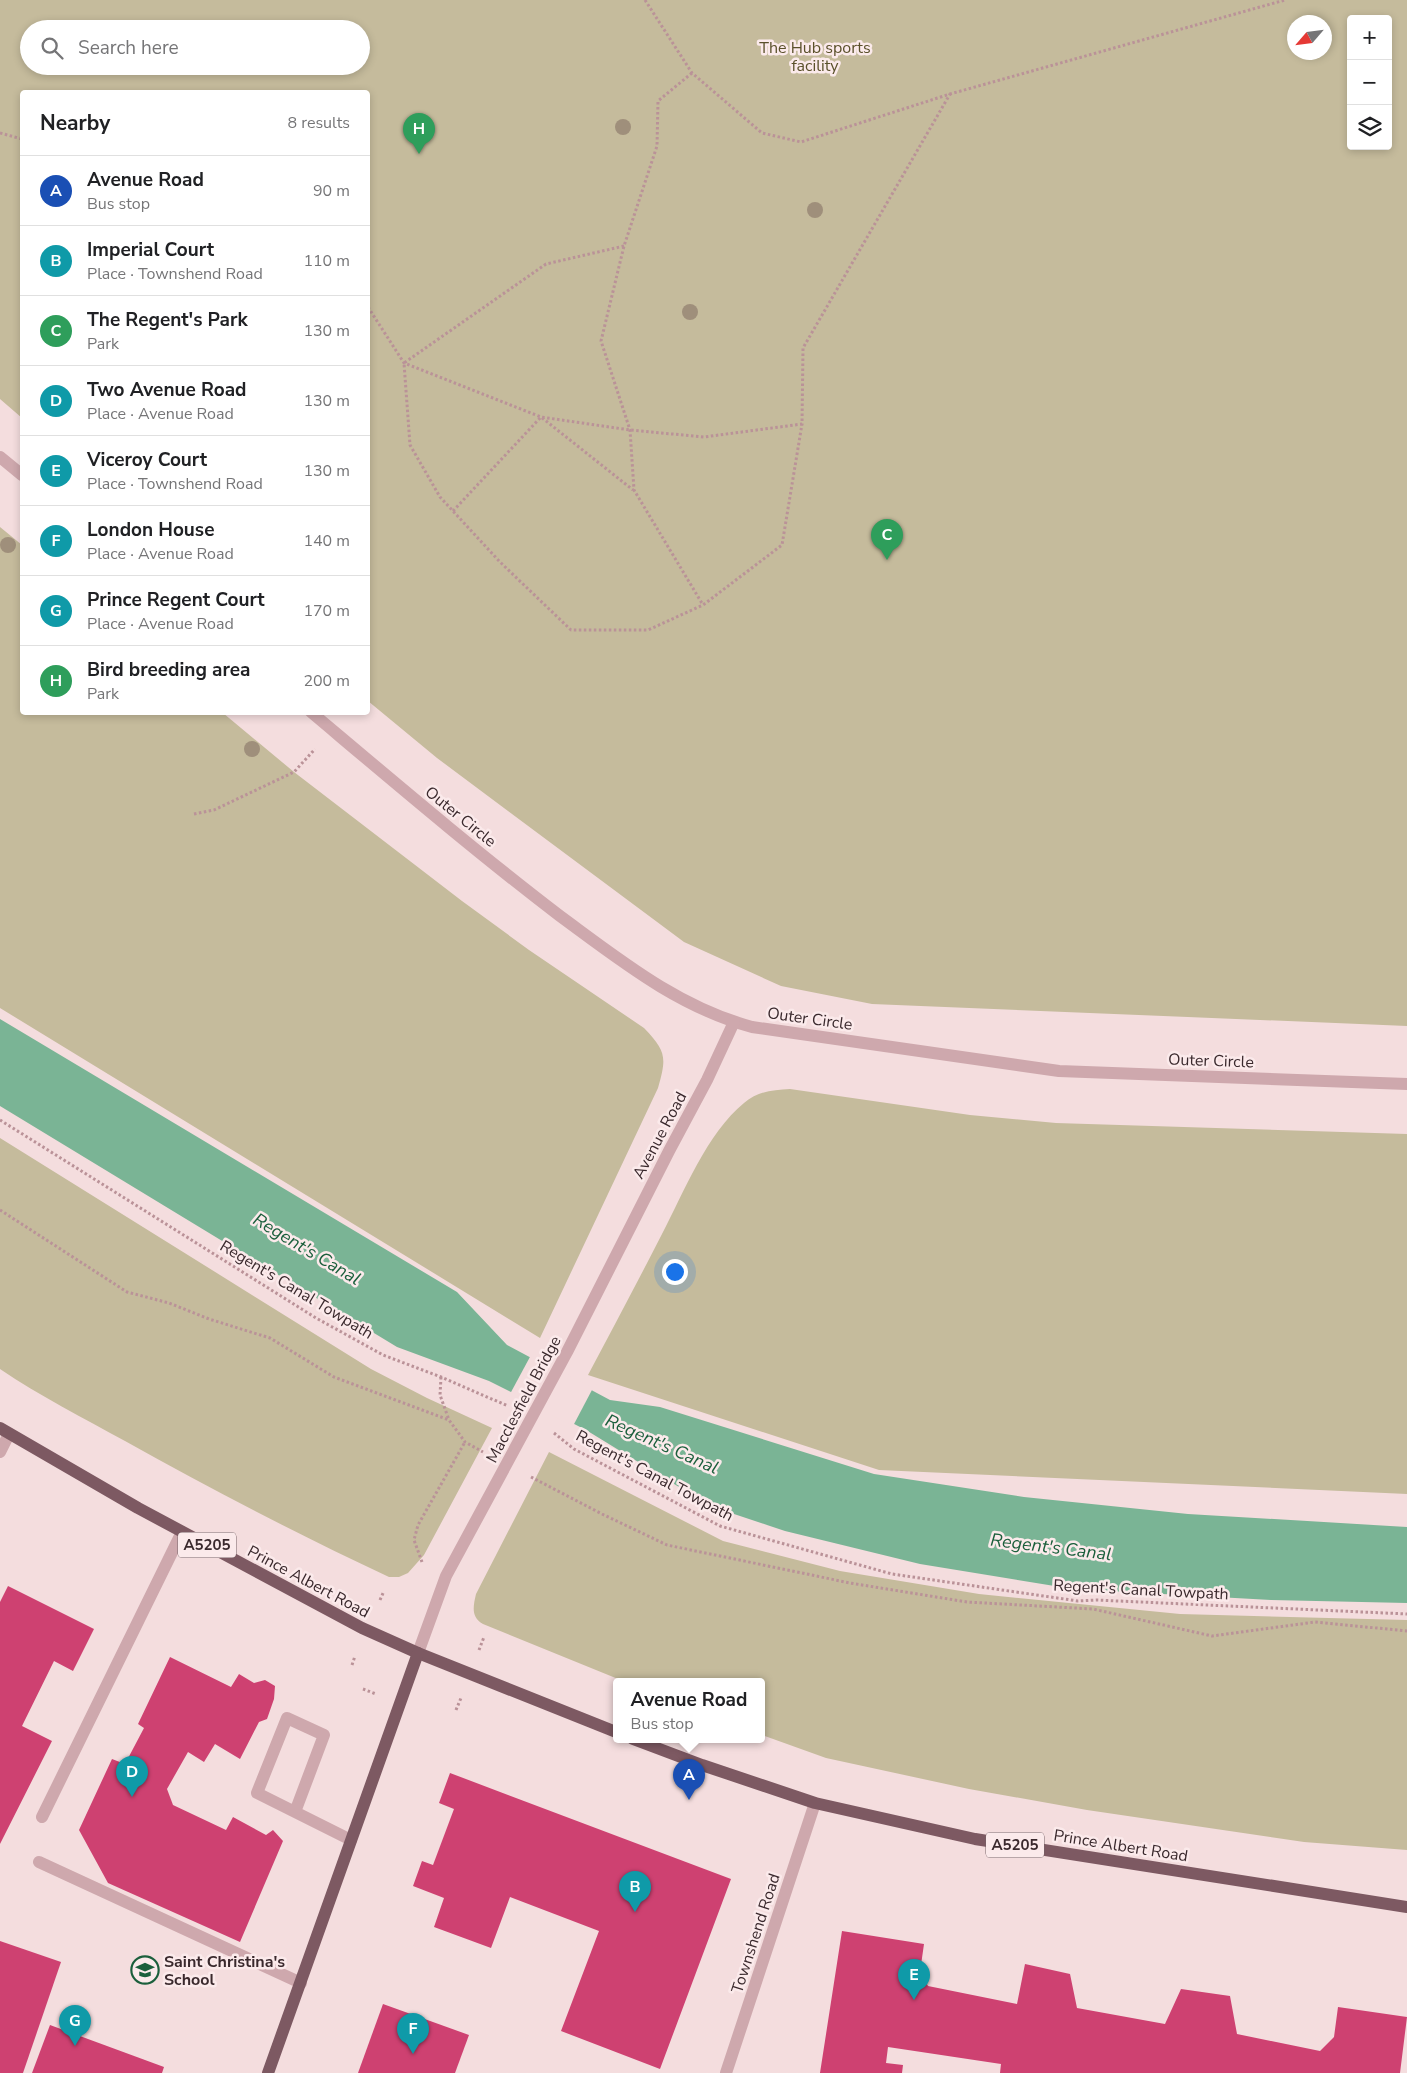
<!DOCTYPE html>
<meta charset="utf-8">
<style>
:root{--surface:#fff;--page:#f6f6f6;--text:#202124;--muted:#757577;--line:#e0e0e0;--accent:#1b5f3c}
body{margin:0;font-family:"Nunito Sans",sans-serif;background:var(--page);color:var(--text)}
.controls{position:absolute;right:15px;top:15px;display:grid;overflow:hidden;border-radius:5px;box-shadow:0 2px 8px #0003}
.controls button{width:45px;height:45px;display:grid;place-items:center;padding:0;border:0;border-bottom:1px solid var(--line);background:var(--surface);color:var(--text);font:25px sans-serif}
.compass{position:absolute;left:1287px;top:15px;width:45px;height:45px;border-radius:50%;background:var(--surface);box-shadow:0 2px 8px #0003;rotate:242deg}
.you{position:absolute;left:674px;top:1271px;width:18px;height:18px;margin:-12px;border:4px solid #fff;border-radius:50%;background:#1a73e8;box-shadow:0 0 0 8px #1a73e833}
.badge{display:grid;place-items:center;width:32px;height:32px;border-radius:50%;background:var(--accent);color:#fff;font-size:16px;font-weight:700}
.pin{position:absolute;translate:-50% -41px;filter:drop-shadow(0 1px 2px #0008)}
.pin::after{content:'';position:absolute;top:26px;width:18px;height:15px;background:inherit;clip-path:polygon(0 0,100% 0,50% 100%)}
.popup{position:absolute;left:613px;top:1678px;width:152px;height:65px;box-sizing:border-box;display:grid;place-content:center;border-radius:5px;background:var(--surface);filter:drop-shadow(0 1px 4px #0005);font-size:16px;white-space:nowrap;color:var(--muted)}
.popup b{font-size:19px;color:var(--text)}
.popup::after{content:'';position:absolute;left:50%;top:100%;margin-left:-10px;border:10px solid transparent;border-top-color:var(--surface)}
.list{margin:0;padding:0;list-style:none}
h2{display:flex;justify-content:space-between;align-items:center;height:65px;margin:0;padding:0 20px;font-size:21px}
h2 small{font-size:16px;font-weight:400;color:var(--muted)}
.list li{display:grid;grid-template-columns:32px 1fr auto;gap:15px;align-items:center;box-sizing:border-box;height:70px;padding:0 20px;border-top:1px solid var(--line)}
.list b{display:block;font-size:19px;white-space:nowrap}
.list p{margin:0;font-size:16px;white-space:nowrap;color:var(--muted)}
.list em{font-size:16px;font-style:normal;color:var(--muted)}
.icon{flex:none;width:28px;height:28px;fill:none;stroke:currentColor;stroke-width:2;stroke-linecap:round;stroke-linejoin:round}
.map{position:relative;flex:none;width:1407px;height:2073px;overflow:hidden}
.search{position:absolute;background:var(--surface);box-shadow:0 2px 8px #0003;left:20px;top:20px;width:350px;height:55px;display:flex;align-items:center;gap:12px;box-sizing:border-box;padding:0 18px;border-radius:28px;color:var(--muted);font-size:19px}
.panel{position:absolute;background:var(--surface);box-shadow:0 2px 8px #0003;left:20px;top:90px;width:350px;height:625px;border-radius:5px}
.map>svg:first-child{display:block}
.green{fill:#c5bb9c;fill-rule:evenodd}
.water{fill:#7ab495}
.pier{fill:#f4ddde}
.building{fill:#ce4171}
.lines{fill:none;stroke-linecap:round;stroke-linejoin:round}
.path{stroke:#ba9298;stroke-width:3;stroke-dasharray:2.5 2.5;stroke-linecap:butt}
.minor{stroke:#cea8ad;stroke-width:12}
.major{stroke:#7d5962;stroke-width:12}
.tree{fill:#9f8f7b}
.labels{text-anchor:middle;stroke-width:5;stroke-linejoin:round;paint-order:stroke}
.shield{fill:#fbeaeb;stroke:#746366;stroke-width:1}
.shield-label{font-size:15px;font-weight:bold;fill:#3a292d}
.park-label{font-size:16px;fill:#5a502a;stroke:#fbeaeb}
.street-label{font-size:16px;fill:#3a292d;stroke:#fbeaeb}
.poi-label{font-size:16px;font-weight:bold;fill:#3a292d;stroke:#fbeaeb;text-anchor:start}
.water-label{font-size:18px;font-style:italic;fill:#1b5f3c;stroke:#fbeaeb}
</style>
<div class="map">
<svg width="1407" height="2073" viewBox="0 0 1407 2073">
<rect width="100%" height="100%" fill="#f4ddde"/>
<g class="green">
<path d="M0,0H1407V1026L872,1004L781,986L684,942L437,758L368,701V92H22V418L0,399ZM1351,19H1388V146H1351ZM1294,22H1324V52H1294ZM29,29H361V66H29Z"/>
<path d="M0,527L22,545V712L223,713L294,772L462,901L529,950L644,1028C666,1051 667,1057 658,1088L540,1338L0,1008Z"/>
<path d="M790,1089L970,1115L1056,1123L1407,1134V1494L879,1470L588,1375C613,1328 638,1281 662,1234C684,1192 707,1133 744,1103C758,1091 773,1090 790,1089Z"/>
<path d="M0,1138L371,1369L427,1398L492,1428L424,1555L408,1573L399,1577H389C299,1535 211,1489 125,1441C83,1418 40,1396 0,1369Z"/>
<path d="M549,1452L723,1541L840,1571L979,1594L1180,1614L1407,1620V1850L1304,1842L1087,1810L969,1789L826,1758L762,1735V1681H623L483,1624C471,1617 473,1607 476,1594Z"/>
</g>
<polygon class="water" points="0,1019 457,1292 507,1345 610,1400 660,1407 874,1474 1024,1497 1188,1514 1407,1527 1407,1603 1271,1600 1073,1589 920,1564 785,1531 710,1506 586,1430 489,1381 397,1347 0,1106"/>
<polygon class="pier" points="531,1355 593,1388 573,1426 510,1394"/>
<g class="building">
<polygon points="8,1586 94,1629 73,1671 54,1661 22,1726 52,1741 0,1844 0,1602"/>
<polygon points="170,1657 231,1687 239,1674 254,1683 265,1680 275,1686 274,1699 267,1719 259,1722 240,1759 215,1744 204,1762 188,1752 167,1789 173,1805 226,1830 233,1817 266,1835 273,1830 283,1841 240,1942 108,1883 79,1830 112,1759 125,1764 144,1728 138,1724"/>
<polygon points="450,1773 731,1879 660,2069 561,2031 599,1931 510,1897 491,1948 434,1927 444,1898 413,1886 422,1861 433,1865 454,1809 439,1803"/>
<polygon points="842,1931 924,1944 920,1972 928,1986 1017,2004 1025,1964 1070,1974 1077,2008 1165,2024 1181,1989 1230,1996 1237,2034 1320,2051 1334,2037 1338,2007 1407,2017 1400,2073 1000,2073 1001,2064 888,2047 886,2063 903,2065 902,2073 820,2073"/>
<polygon points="0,1941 61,1962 23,2073 0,2073"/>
<polygon points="383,2004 469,2035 455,2073 358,2073"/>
<polygon points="50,2025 164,2067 162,2073 32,2073"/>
</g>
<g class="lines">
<g class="path">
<polyline points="645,0 692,73 762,133 801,142 950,94 1285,0"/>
<polyline points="692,73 658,101 657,146 624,246 601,341 630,430 634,490 703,605"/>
<polyline points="0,133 22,139"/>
<polyline points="624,246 546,264 404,363 410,445 440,497 500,562 571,630 648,630 703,605 782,545 802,424"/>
<polyline points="368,307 404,363 541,417 630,430 704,437 802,424 803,348 950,94"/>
<polyline points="453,511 541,417 633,490"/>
<polyline points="194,814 214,810 294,772 315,749"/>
<polyline points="0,1120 316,1318 383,1355 441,1377 508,1406"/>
<polyline points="0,1210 127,1292 169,1303 209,1319 270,1338 334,1377 449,1420 465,1442 483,1452"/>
<polyline points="441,1377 440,1395 449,1420"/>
<polyline points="554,1433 574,1449 720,1526 892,1574 1078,1601 1096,1600 1407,1614"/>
<polyline points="531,1477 602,1514 667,1545 850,1583 967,1602 1093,1609 1212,1636 1315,1622 1407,1631"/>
<polyline points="422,1562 414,1540 418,1525 465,1442"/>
<polyline points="380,1600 384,1591"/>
<polyline points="479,1650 484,1637"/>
<polyline points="352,1665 355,1656"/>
<polyline points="363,1689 376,1694"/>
<polyline points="456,1710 461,1698"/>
</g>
<g class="minor">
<polyline points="0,457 22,475"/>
<path d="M311,712C393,781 475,851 560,916C620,960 678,1007 752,1027L1059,1071L1407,1084"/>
<polyline points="0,1452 9,1434"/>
<polyline points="418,1653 446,1576 567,1352 669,1151 707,1080 734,1022"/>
<polyline points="295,1812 324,1735 287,1718 257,1793 351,1840"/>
<polyline points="42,1817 182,1532"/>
<polyline points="39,1862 301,1983"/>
<polyline points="726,2073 815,1803"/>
</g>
<g class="major">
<polyline points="0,1428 138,1508 362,1628 418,1653 616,1732"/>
<polyline points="633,1739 702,1765 815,1803 975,1839 1407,1907"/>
<polyline points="268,2073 418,1653"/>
</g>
</g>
<g class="tree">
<circle cx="623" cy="127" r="8"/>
<circle cx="815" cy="210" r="8"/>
<circle cx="690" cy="312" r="8"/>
<circle cx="8" cy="545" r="8"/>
<circle cx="252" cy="749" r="8"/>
</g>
<defs>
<g id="school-ring" transform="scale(1.4375)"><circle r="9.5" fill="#fbeaeb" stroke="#1b5f3c" stroke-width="1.5"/><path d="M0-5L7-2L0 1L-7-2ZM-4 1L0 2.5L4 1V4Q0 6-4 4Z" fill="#1b5f3c"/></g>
</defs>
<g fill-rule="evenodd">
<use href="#school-ring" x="145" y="1970"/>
</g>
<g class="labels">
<g class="shield">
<rect x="178" y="1532.5" width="58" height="25" rx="4"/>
<rect x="986" y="1832.5" width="58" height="25" rx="4"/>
</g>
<g class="shield-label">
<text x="207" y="1550">A5205</text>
<text x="1015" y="1850">A5205</text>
</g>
<g class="park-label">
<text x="815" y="53">The Hub sports<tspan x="815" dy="18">facility</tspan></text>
</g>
<g class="street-label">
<text transform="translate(461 816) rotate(39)" y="6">Outer Circle</text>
<text transform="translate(810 1018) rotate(8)" y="6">Outer Circle</text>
<text transform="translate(1211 1060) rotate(2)" y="6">Outer Circle</text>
<text transform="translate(659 1135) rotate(-62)" y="6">Avenue Road</text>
<text transform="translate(297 1289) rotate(31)" y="6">Regent's Canal Towpath</text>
<text transform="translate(523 1399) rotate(-62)" y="6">Macclesfield Bridge</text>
<text transform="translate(655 1475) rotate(28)" y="6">Regent's Canal Towpath</text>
<text transform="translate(309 1581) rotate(28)" y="6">Prince Albert Road</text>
<text transform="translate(1141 1589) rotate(3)" y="6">Regent's Canal Towpath</text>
<text transform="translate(1121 1845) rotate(9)" y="6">Prince Albert Road</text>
<text transform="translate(755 1933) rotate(-72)" y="6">Townshend Road</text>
</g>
<g class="poi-label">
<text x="164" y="1967">Saint Christina's<tspan x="164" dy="18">School</tspan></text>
</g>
<g class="water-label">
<text transform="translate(307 1249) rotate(31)" y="6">Regent's Canal</text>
<text transform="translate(662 1444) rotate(24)" y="6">Regent's Canal</text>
<text transform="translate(1051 1547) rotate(7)" y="6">Regent's Canal</text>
</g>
</g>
</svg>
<div class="controls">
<button>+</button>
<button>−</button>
<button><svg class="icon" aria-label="layers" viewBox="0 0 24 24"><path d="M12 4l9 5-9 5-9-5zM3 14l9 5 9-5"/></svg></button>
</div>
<svg class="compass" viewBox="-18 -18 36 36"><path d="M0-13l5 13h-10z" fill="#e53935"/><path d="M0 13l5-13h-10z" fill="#757577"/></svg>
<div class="you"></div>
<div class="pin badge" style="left:689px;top:1800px;background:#1a4fb4">A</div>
<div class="popup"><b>Avenue Road</b>Bus stop</div>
<div class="pin badge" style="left:635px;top:1912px;background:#0f9aa8">B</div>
<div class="pin badge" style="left:887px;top:560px;background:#2e9e5b">C</div>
<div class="pin badge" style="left:132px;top:1797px;background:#0f9aa8">D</div>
<div class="pin badge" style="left:914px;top:2000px;background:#0f9aa8">E</div>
<div class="pin badge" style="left:413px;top:2054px;background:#0f9aa8">F</div>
<div class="pin badge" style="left:75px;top:2046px;background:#0f9aa8">G</div>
<div class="pin badge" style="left:419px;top:154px;background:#2e9e5b">H</div>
<div class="search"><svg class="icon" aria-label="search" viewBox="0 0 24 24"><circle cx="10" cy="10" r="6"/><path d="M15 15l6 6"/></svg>Search here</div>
<section class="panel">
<h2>Nearby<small>8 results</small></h2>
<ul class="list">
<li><span class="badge" style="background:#1a4fb4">A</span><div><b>Avenue Road</b><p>Bus stop</p></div><em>90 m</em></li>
<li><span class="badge" style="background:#0f9aa8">B</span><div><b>Imperial Court</b><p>Place · Townshend Road</p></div><em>110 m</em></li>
<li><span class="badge" style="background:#2e9e5b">C</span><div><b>The Regent's Park</b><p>Park</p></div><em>130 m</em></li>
<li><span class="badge" style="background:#0f9aa8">D</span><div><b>Two Avenue Road</b><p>Place · Avenue Road</p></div><em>130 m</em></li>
<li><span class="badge" style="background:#0f9aa8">E</span><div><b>Viceroy Court</b><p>Place · Townshend Road</p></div><em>130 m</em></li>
<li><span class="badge" style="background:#0f9aa8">F</span><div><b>London House</b><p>Place · Avenue Road</p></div><em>140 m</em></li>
<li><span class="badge" style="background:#0f9aa8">G</span><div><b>Prince Regent Court</b><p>Place · Avenue Road</p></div><em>170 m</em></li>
<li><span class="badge" style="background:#2e9e5b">H</span><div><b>Bird breeding area</b><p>Park</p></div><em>200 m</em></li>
</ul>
</section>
</div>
